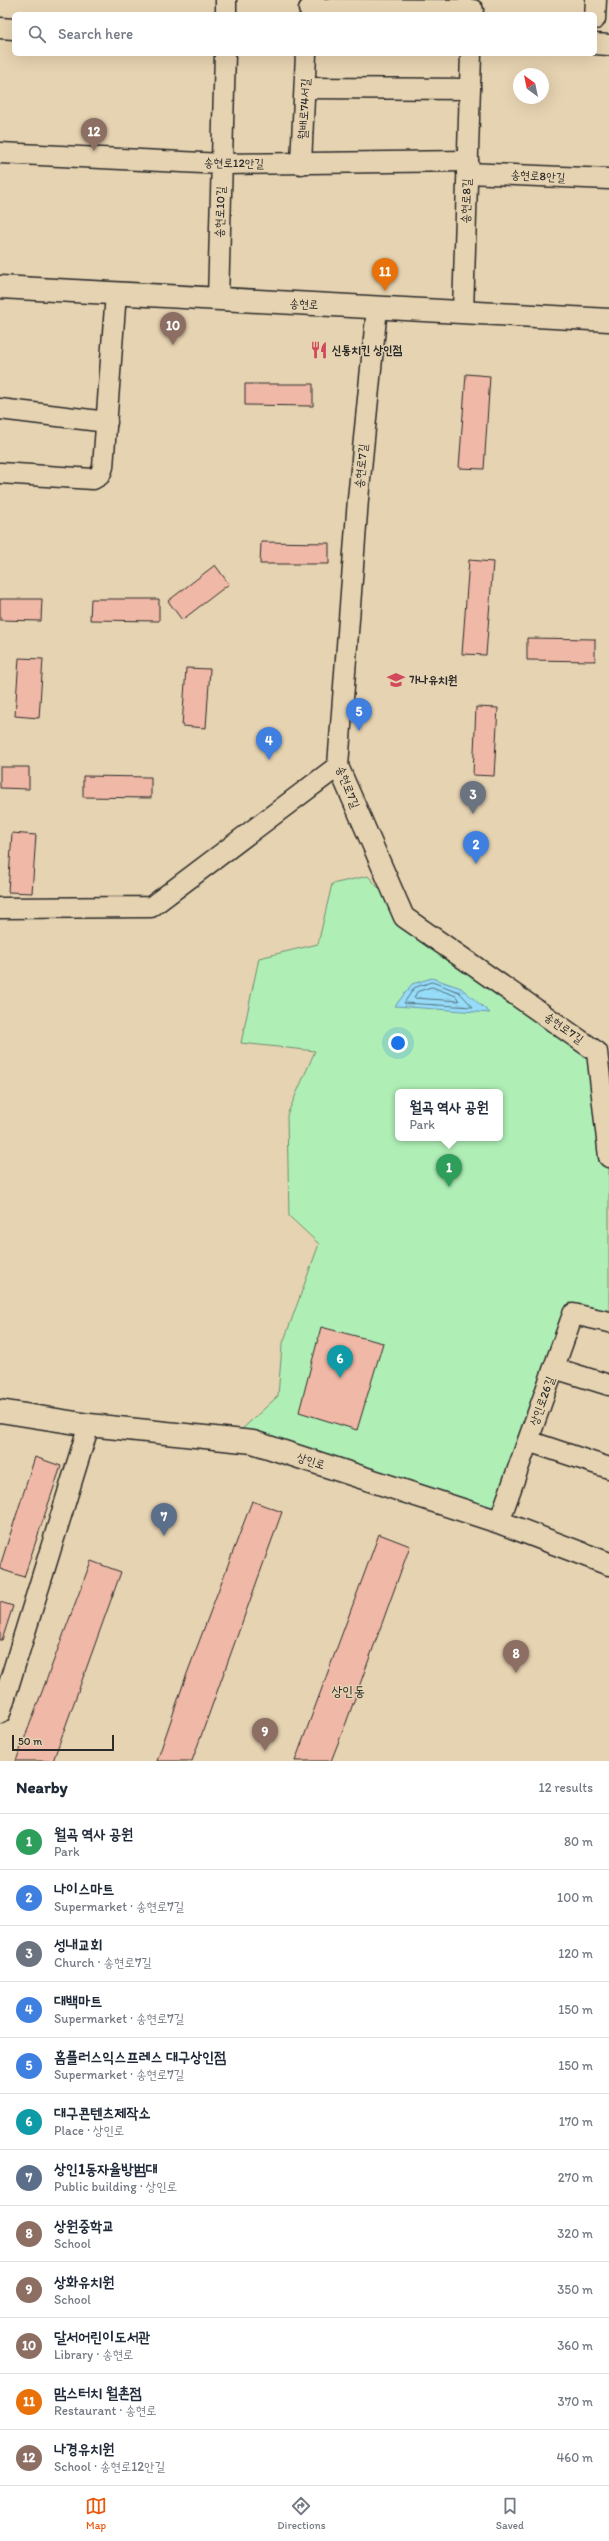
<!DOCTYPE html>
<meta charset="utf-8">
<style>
:root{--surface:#fff;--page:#f2f2f3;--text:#1f2937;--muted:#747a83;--line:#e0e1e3;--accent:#ea580c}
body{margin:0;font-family:Itim,"Poor Story",sans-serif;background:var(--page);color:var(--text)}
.compass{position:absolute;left:513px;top:68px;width:36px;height:36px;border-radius:50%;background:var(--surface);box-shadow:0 4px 16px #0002;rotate:327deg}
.scale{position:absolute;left:12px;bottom:10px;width:102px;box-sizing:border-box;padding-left:4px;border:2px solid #2b2b2b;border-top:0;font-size:11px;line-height:14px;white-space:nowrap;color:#2b2b2b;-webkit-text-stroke:3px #e6d3b1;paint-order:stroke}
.you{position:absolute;left:398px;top:1043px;width:14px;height:14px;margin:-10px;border:3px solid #fff;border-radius:50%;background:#1a73e8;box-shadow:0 0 0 6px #1a73e833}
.badge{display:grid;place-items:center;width:26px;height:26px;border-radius:50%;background:var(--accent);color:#fff;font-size:13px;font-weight:700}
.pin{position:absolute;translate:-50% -33px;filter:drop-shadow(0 1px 2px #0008)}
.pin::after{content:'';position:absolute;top:21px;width:14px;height:12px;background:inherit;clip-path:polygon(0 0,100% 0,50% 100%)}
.popup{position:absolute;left:395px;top:1089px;width:108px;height:52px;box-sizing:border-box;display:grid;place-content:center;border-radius:6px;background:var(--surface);filter:drop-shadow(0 1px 3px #0005);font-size:13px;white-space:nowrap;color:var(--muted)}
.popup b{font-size:15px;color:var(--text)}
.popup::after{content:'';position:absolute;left:50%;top:100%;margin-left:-8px;border:8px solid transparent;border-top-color:var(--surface)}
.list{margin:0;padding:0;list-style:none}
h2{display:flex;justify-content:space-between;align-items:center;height:52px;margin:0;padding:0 16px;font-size:17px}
h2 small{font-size:13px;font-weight:400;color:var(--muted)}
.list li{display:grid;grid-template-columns:26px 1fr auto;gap:12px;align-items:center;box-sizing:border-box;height:56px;padding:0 16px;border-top:1px solid var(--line)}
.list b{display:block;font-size:15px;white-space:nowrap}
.list p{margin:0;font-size:13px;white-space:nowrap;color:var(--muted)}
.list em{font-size:13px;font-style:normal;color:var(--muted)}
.icon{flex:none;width:22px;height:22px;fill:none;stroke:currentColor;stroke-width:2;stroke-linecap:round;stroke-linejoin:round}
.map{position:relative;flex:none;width:609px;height:1761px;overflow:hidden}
.search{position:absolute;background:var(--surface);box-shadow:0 4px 16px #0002;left:12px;right:12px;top:12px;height:44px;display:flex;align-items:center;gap:10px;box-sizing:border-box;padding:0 14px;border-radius:6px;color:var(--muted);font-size:15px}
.sheet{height:724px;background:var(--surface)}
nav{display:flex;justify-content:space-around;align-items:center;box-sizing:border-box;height:56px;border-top:1px solid var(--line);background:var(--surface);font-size:11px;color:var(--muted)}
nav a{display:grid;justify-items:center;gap:2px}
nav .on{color:var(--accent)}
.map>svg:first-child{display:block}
.green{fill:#afefb6;stroke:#6d8d70;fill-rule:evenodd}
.water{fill:url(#water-ripples);stroke:#6b95a7}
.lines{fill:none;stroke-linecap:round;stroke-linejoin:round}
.shore{stroke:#56727d;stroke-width:1}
.building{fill:#f0b8a6;stroke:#2b2b2b}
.minor-casing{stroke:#2b2b2b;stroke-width:23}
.major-casing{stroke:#2b2b2b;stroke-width:25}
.minor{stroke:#e6d3b1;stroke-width:20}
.major{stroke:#e6d3b1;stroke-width:22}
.labels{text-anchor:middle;stroke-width:3;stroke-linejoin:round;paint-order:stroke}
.street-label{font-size:12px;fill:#2b2b2b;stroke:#e6d3b1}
.poi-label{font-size:12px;font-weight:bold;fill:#2b2b2b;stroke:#e6d3b1;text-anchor:start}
.quarter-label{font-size:14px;fill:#2b2b2b;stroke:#e6d3b1}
</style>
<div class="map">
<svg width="609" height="1761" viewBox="0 0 609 1761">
<defs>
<pattern id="water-ripples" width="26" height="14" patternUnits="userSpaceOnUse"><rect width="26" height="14" fill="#96dcf9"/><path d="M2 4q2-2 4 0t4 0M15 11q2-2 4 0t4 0" fill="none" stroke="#81bdd6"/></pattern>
</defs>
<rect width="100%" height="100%" fill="#e6d3b1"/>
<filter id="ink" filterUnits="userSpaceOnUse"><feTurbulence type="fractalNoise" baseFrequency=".025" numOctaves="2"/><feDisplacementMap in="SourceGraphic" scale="8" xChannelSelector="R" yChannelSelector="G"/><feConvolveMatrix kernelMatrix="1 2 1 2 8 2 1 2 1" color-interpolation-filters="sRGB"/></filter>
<g filter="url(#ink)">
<path class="green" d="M368,876L404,917L597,1052L609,1157V1322L573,1314L499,1522L239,1432L278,1396L282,1346L319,1244L289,1216L287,1115L315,1051L241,1043L259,958L318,944L332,884ZM398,1092H500V1138H398Z"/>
<polygon class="water" points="432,978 461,988 490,1013 395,1006 412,984"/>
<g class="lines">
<g class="shore">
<polygon points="432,982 459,992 473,1007 404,1003 414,988"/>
<polygon points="432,987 456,996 459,1001 414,998 417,992"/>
</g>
</g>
<g class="building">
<polygon points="466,374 490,376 484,469 459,468"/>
<polygon points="245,384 313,384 313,406 245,405"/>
<polygon points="261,542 329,543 329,564 260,564"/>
<polygon points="469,560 493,562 486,655 462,654"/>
<polygon points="215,565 229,584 182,620 168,601"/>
<polygon points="0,599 42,599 41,621 0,620"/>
<polygon points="91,599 159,599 159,621 90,620"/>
<polygon points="527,638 595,639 595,661 527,660"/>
<polygon points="19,658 43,659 39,718 15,716"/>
<polygon points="186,668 210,669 206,728 182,726"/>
<polygon points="476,707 498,708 494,776 473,775"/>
<polygon points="0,767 29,767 29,789 0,788"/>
<polygon points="83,776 151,777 151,798 83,797"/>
<polygon points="12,833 36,835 32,893 8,892"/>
<polygon points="321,1327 383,1343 357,1430 299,1412"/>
<polygon points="35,1457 61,1466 24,1577 0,1569 0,1566"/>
<polygon points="252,1501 282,1512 192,1761 157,1761 185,1679"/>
<polygon points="379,1534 410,1546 346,1723 331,1761 295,1761"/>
<polygon points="91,1561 121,1572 53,1761 16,1761"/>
<polygon points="0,1602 13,1606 2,1640 0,1640"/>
</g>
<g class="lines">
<g class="minor-casing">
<g id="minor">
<polyline points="309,9 473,10"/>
<polyline points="226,14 226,0"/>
<polyline points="595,19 596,0"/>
<polyline points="0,28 14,29"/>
<polyline points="595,44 609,45"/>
<polyline points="305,88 470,89"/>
<polyline points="0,153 222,164 468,161"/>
<polyline points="301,164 306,54"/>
<polyline points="467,173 609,179"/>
<polyline points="218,299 225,54"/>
<polyline points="377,308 358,499 338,766 404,917 597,1052 609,1157"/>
<polyline points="463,312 471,54"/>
<polyline points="0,409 107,422"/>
<polyline points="0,473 93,479 100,475 103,467 116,293"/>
<polyline points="0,908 151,907 338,766"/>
<polyline points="554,1368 609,1385"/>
<polyline points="528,1441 609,1468"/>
<polyline points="499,1522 573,1314 609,1322"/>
<polyline points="0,1713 89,1425"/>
</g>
</g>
<g class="major-casing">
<g id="major">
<polyline points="0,287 609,320"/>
<polyline points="0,1411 89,1425 253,1442 499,1522 609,1564"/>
</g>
</g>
<use href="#minor" class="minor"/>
<use href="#major" class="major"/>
</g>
</g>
<defs>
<g id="restaurant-bare" transform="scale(1.38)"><path d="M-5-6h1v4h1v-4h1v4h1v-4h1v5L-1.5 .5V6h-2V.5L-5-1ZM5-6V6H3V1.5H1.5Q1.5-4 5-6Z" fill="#d1495b" stroke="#e6d3b1" stroke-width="2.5" paint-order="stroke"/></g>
<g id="school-bare" transform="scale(1.38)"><path d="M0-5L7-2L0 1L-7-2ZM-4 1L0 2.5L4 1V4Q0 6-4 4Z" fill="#d1495b" stroke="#e6d3b1" stroke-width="2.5" paint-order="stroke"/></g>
</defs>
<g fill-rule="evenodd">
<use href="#restaurant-bare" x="319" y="350"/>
<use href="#school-bare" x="396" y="680"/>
</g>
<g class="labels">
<g class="street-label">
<text transform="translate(304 109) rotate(-87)" y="4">월배로74서길</text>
<text transform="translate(234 163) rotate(1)" y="4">송현로12안길</text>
<text transform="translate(538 176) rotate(3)" y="4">송현로8안길</text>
<text transform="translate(466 201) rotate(-88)" y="4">송현로8길</text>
<text transform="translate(220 212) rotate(-88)" y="4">송현로10길</text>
<text transform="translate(304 304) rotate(3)" y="4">송현로</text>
<text transform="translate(361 466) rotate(-84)" y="4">송현로7길</text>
<text transform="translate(348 787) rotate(69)" y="4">송현로7길</text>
<text transform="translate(564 1028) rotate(35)" y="4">송현로7길</text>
<text transform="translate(542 1401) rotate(-70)" y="4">상인로26길</text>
<text transform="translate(311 1461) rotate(18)" y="4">상인로</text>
</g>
<g class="poi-label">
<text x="332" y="354">신통치킨 상인점</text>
<text x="409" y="684">가나유치원</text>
</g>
<g class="quarter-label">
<text x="348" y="1696">상인동</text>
</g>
</g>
</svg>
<svg class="compass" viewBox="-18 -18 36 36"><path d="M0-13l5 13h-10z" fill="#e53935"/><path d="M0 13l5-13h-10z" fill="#747a83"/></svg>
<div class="scale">50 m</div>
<div class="you"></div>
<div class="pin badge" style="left:449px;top:1187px;background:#2e9e5b">1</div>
<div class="popup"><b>월곡 역사 공원</b>Park</div>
<div class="pin badge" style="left:476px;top:864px;background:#3f7fe0">2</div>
<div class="pin badge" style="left:473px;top:814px;background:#6b7280">3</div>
<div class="pin badge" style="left:269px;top:760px;background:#3f7fe0">4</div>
<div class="pin badge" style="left:359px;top:731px;background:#3f7fe0">5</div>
<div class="pin badge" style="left:340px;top:1378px;background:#0f9aa8">6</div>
<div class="pin badge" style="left:164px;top:1536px;background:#5c6f8a">7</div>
<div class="pin badge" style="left:516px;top:1673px;background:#8d6e63">8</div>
<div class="pin badge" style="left:265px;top:1751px;background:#8d6e63">9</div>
<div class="pin badge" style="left:173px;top:345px;background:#8d6e63">10</div>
<div class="pin badge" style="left:385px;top:291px;background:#e8710a">11</div>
<div class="pin badge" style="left:94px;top:151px;background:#8d6e63">12</div>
<div class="search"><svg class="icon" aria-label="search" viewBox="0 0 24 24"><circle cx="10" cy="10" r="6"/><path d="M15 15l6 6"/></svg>Search here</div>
</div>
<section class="sheet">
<h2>Nearby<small>12 results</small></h2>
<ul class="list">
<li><span class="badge" style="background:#2e9e5b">1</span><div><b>월곡 역사 공원</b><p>Park</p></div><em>80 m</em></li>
<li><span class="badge" style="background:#3f7fe0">2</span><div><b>나이스마트</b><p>Supermarket · 송현로7길</p></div><em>100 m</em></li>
<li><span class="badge" style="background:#6b7280">3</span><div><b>성내교회</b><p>Church · 송현로7길</p></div><em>120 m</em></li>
<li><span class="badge" style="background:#3f7fe0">4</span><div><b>대백마트</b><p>Supermarket · 송현로7길</p></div><em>150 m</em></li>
<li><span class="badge" style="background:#3f7fe0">5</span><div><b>홈플러스익스프레스 대구상인점</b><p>Supermarket · 송현로7길</p></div><em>150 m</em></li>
<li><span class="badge" style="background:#0f9aa8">6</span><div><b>대구콘텐츠제작소</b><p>Place · 상인로</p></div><em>170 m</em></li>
<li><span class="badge" style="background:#5c6f8a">7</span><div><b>상인1동자율방범대</b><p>Public building · 상인로</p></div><em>270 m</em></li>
<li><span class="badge" style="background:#8d6e63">8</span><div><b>상원중학교</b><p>School</p></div><em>320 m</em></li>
<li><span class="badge" style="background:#8d6e63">9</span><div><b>상화유치원</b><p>School</p></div><em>350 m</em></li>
<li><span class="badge" style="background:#8d6e63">10</span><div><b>달서어린이도서관</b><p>Library · 송현로</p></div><em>360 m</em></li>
<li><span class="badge" style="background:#e8710a">11</span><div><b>맘스터치 월촌점</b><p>Restaurant · 송현로</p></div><em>370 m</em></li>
<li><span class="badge" style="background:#8d6e63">12</span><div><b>나경유치원</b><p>School · 송현로12안길</p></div><em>460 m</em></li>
</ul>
</section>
<nav>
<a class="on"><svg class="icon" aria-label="map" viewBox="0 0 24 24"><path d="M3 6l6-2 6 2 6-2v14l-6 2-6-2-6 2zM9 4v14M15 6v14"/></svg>Map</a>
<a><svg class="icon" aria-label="directions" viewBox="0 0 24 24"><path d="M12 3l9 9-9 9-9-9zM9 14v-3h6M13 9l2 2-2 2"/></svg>Directions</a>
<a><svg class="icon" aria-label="saved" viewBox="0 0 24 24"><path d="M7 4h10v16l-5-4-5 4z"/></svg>Saved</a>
</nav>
